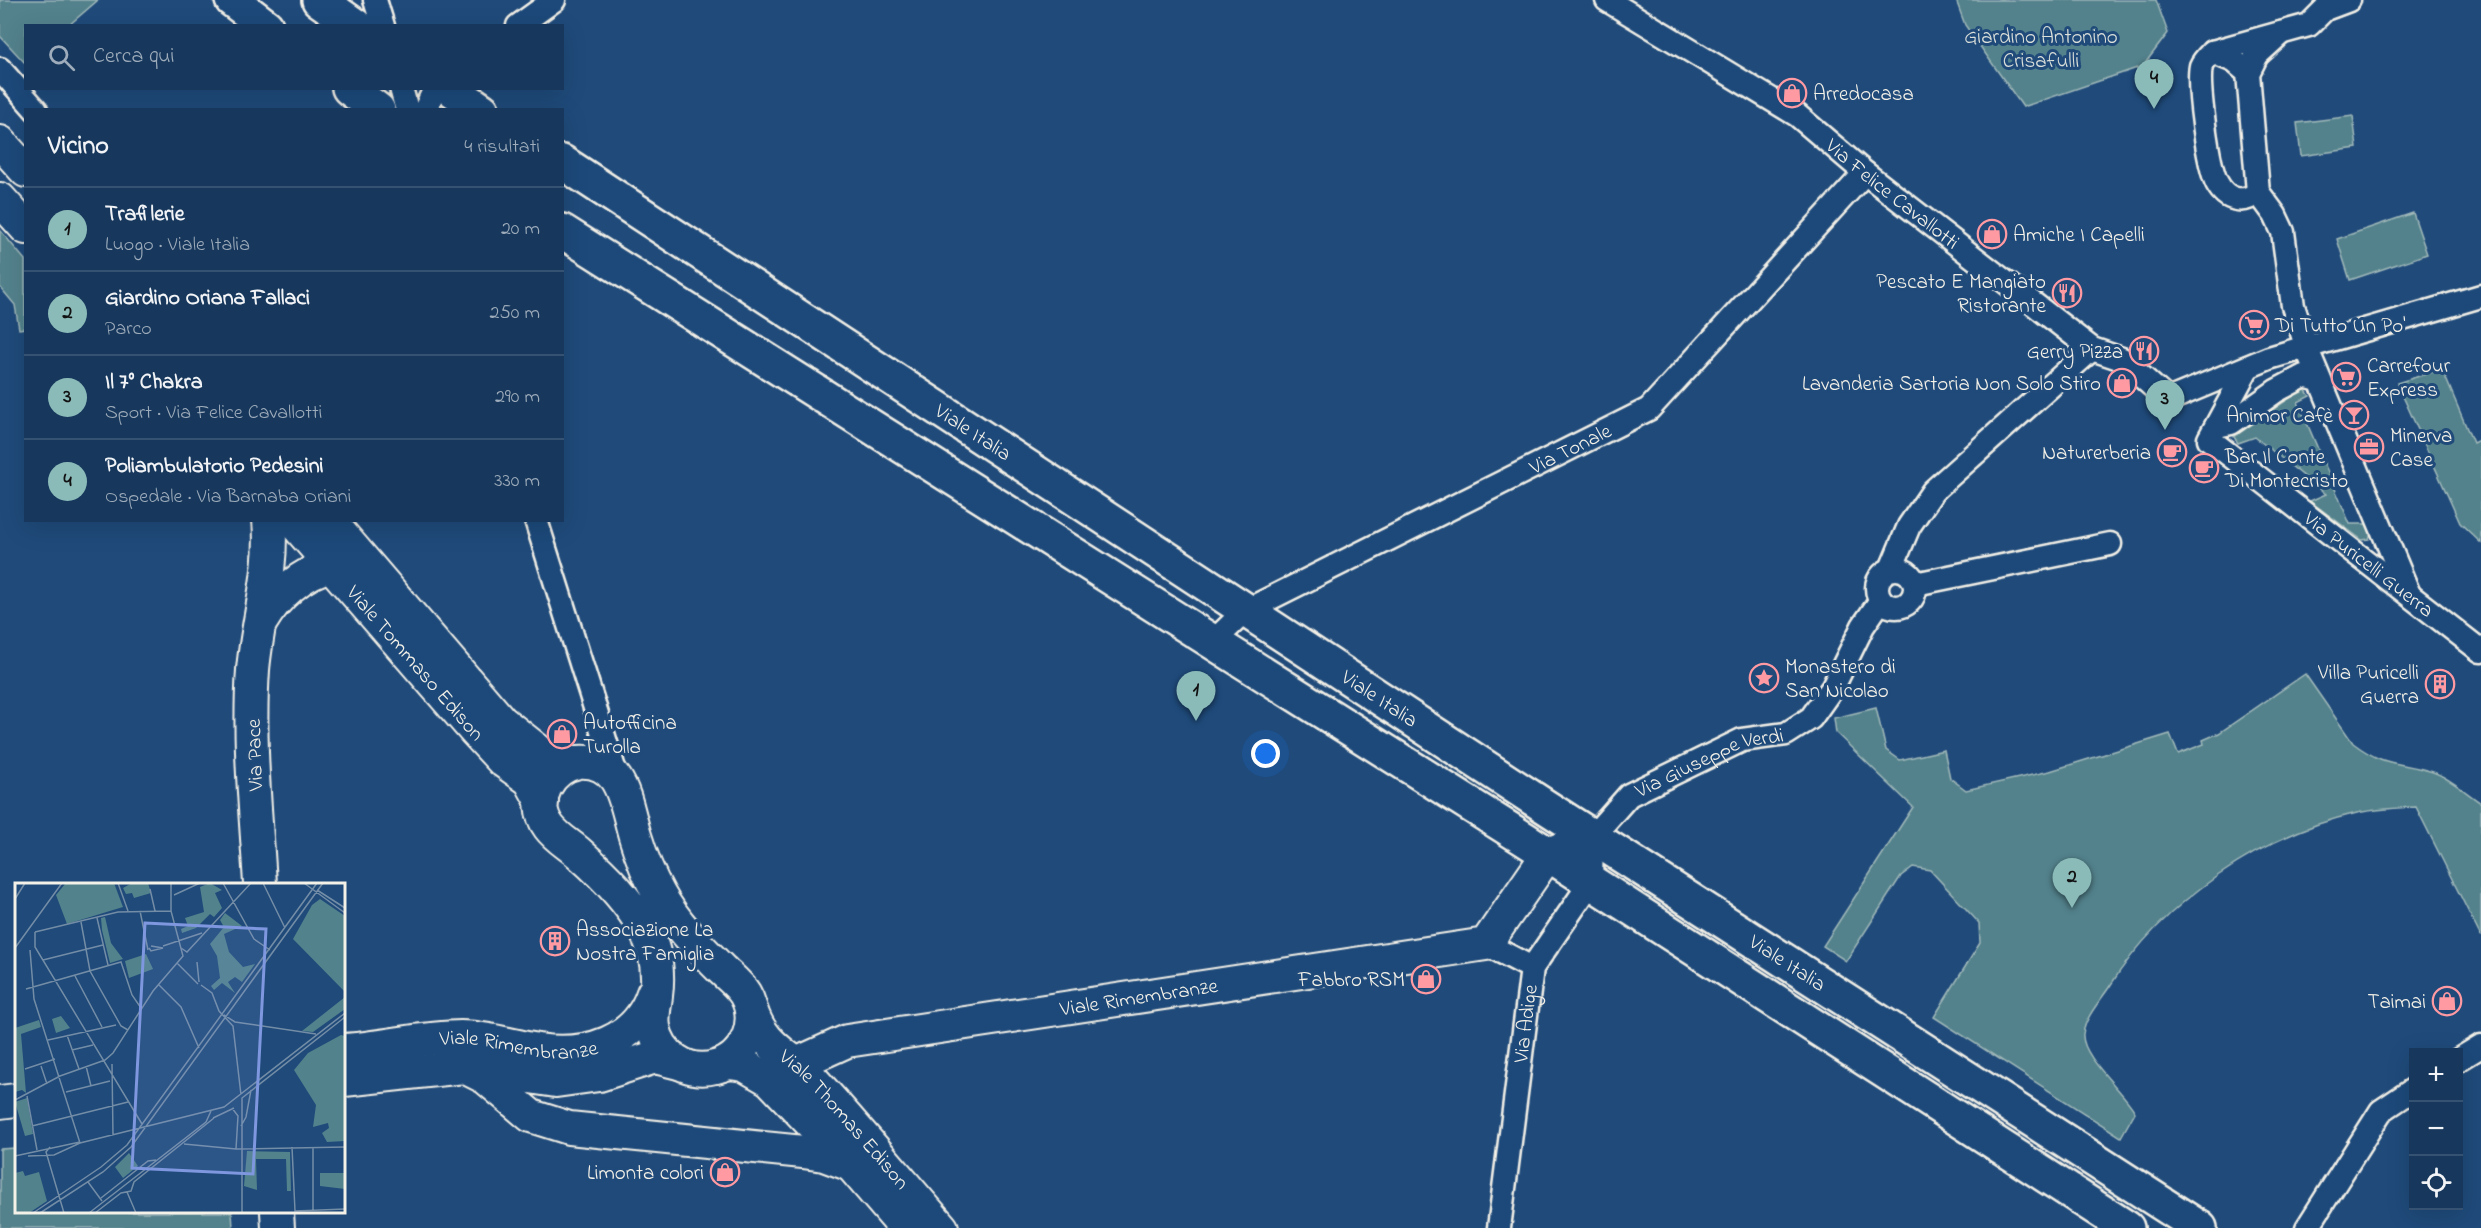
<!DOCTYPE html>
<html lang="it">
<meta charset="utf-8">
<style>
:root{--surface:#17385c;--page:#244365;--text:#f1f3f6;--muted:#9eacbb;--line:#365272;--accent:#8bbbb9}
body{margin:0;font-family:"Indie Flower",sans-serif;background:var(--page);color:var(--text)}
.controls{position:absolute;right:18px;bottom:18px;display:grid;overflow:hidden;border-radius:0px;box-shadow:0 6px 24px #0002}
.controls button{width:54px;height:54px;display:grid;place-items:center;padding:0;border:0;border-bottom:2px solid var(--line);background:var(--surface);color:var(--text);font:30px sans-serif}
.you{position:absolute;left:1266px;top:754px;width:21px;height:21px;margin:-15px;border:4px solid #fff;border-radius:50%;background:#1a73e8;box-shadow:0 0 0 9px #1a73e833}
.badge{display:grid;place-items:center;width:39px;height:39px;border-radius:50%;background:var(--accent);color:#111;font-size:20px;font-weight:700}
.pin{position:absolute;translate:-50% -50px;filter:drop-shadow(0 2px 3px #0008)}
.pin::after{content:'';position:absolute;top:32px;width:21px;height:18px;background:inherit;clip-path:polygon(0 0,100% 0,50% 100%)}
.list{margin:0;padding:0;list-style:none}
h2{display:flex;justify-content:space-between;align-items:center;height:78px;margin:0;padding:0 24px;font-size:26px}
h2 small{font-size:20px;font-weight:400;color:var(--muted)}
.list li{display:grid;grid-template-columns:39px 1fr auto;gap:18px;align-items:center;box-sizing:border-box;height:84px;padding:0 24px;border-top:2px solid var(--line)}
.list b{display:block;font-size:22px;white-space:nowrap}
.list p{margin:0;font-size:20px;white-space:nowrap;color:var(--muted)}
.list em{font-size:20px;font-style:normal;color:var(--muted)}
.icon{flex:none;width:33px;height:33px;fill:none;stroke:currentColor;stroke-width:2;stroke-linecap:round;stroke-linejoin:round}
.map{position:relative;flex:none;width:2481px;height:1228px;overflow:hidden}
.search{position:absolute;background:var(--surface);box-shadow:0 6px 24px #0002;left:24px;top:24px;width:540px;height:66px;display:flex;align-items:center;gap:15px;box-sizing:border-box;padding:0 21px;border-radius:0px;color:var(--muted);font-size:22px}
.panel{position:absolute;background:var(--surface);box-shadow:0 6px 24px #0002;left:24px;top:108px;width:540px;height:414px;border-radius:0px}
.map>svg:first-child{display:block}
.green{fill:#52828c;stroke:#a3baba;stroke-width:1.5}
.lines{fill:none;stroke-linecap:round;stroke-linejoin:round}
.street-casing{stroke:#f4f1e8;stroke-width:27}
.secondary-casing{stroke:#f4f1e8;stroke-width:36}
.primary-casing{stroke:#f4f1e8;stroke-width:38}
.street{stroke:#1f4a7a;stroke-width:22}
.secondary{stroke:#1f4a7a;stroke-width:32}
.primary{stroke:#1f4a7a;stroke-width:33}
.labels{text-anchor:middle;stroke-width:6;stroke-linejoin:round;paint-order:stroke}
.park-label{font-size:21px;fill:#dce0da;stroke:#1f4a7a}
.poi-label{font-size:21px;fill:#f4f1e8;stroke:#1f4a7a;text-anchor:start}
.street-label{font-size:21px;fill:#f4f1e8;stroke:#1f4a7a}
.inset-road{fill:none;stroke:#748da6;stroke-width:1.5}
.view{fill:#7e97df;fill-opacity:0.15;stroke:#7e97df;stroke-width:3}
.inset-edge{fill:none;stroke:#f4f1e8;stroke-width:3}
</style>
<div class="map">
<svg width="2481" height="1228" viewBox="0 0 2481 1228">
<rect width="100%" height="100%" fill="#1f4a7a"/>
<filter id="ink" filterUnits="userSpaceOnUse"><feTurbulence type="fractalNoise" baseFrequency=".0167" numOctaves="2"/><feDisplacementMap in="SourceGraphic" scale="12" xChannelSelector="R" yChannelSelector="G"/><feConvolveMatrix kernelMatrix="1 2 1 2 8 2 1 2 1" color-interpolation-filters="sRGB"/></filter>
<g filter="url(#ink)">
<g class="green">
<polygon points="0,0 98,0 69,25 26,26 25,63 0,36"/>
<polygon points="1956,0 2156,0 2168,33 2143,66 2023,107 1965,25"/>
<polygon points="2353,116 2357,148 2301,156 2297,123"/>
<polygon points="2413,213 2427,254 2350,280 2337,239"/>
<polygon points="0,230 25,260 25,328 19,329 15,305 0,287"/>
<polygon points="2442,369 2473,443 2481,439 2481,543 2460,523 2397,383"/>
<polygon points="2304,388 2310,396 2298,402 2350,524 2366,524 2371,533 2369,539 2362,540 2310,501 2326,494 2255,437 2238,443 2234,437"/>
<path d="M2305,674L2353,743C2386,768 2399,761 2433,772C2450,778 2466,793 2481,803V937L2416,807C2396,808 2376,809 2357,813C2260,835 2163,902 2110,986C2101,1000 2085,1017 2083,1034C2081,1057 2124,1091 2135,1112L2121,1137L1934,1017L1980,943L1979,923L1930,870L1913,867L1901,876L1846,961L1823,946L1913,807L1836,733L1834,718L1876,708L1886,750L1900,760L1944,750L1950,778L1966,790L2050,771L2170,734L2178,754L2204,744L2203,740L2219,733Z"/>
<polygon points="16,1148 16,1212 232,1212 233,1228 0,1228 0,1149"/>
</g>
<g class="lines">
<g class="street-casing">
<g id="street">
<polyline points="375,0 383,26"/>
<path id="s1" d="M1607,0L1797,115L1865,173L2092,349L2122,359L2168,400L2269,358L2481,296"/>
<polyline points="518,26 554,0"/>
<polyline points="2212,52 2309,25 2325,9 2349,0"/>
<polyline points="0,69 36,110"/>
<path d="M2248,73L2234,61L2212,52C2208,56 2203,61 2201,66C2197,85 2208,166 2217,183C2226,200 2243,205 2258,192L2248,73L2257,55L2281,33"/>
<polyline points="401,88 407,110"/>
<polyline points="425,110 435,88"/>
<polyline points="2258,192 2275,215 2283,232 2293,306 2309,354 2409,594"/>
<path id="s2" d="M2248,367L2209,439L2481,651"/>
<polyline points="2217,426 2231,423 2276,391 2304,376 2319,380"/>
<polyline points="536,520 617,778"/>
<circle cx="1896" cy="588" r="19"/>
<polyline points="1891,569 1909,526 1933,491 2092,349"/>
<polyline points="1915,584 2110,544"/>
<path id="s3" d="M1213,642L1245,611L1649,409L1865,173"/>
<polyline points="1486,944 1532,968"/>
<polyline points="2458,1060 2481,1046"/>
<path id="s4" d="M1499,1228L1532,968L1591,882L1592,837L1629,795L1742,740L1786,734L1811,718L1833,687L1863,626L1881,600"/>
<polyline points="2307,1228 2381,1111 2414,1089"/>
</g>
</g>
<g class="secondary-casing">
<g id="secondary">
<polyline points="0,142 26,171"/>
<polyline points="0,199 26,228"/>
<path id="s5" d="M292,520L475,731L503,761L530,780L542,802"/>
<polyline points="329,520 501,721 551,761 571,763"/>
<path d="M261,622C276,596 302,572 332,565"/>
<path d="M578,762C623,759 625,803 635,836C641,856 649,876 659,894C675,923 697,945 720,968C728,976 739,984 745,994C761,1022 746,1059 715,1067C687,1075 659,1055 654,1027C652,1017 655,1006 656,996C659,973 656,950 645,930C629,900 605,876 580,854C570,845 557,838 549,827C530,801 549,768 578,762Z"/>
<path d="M260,884C256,814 248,741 253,670C257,621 274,570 269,520"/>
<path id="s6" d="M751,1009C763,1048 788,1053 813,1080C857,1128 899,1179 942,1228"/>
<path id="s7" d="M344,1050C383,1048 422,1037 461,1037C487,1037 512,1046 538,1050C586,1057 637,1043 653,993"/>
<path id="s8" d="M796,1064L847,1041L1486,944L1548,854L1592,837"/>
<polyline points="464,1067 486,1078 531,1116 569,1128 803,1152 824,1155 851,1165"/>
<polyline points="716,1067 729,1063 744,1065 770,1080 851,1165 905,1228"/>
<polyline points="344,1080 464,1067 556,1081 599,1075 655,1057 679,1063"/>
<polyline points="0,1102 16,1100"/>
<polyline points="277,1212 278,1228"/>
</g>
</g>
<g class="primary-casing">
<g id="primary">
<polyline points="232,0 266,26"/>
<polyline points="319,0 356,26"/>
<polyline points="349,88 378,110"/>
<polyline points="450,88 482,110"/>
<path id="s9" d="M562,162L1543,805L2200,1228"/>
<polyline points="562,231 1523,838 2127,1228"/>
</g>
</g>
<use href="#street" class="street"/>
<use href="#secondary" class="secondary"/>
<use href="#primary" class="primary"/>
</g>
</g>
<defs>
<g id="shop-ring" transform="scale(1.5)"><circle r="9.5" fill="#1f4a7a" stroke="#ff9aa2" stroke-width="1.5"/><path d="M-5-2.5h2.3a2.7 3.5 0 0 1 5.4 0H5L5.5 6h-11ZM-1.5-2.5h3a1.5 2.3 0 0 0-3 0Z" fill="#ff9aa2"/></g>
<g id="restaurant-ring" transform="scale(1.5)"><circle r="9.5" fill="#1f4a7a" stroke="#ff9aa2" stroke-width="1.5"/><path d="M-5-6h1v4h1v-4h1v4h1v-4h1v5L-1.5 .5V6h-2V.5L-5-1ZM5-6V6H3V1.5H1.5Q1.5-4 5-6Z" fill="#ff9aa2"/></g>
<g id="supermarket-ring" transform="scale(1.5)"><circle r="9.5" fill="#1f4a7a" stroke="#ff9aa2" stroke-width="1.5"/><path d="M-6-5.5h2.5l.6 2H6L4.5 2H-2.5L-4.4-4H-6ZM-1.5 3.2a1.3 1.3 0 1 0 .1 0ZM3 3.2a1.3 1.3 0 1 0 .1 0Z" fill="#ff9aa2"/></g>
<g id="bar-ring" transform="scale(1.5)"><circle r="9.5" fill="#1f4a7a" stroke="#ff9aa2" stroke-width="1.5"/><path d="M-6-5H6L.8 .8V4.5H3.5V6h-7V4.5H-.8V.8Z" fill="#ff9aa2"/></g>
<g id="office-ring" transform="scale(1.5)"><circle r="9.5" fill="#1f4a7a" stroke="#ff9aa2" stroke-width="1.5"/><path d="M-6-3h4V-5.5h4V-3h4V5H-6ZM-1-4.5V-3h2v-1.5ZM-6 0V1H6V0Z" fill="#ff9aa2"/></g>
<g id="cafe-ring" transform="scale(1.5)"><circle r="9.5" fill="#1f4a7a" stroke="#ff9aa2" stroke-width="1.5"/><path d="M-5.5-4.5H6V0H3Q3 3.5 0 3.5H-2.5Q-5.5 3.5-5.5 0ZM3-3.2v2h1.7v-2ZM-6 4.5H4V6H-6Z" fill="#ff9aa2"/></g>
<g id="sight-ring" transform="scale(1.5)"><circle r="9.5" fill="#1f4a7a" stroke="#ff9aa2" stroke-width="1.5"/><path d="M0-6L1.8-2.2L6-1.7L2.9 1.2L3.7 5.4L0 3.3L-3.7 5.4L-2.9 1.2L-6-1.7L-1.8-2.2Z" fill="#ff9aa2"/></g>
<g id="building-ring" transform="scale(1.5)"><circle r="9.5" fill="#1f4a7a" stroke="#ff9aa2" stroke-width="1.5"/><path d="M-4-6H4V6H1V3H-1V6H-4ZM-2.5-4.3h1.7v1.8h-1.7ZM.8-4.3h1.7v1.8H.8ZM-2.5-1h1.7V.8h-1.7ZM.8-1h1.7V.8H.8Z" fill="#ff9aa2"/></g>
</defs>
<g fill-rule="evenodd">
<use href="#shop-ring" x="1792" y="93"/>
<use href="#shop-ring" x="1992" y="234"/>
<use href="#restaurant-ring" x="2067" y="293"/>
<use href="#supermarket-ring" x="2254" y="325"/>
<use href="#restaurant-ring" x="2144" y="351"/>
<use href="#supermarket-ring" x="2346" y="377"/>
<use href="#shop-ring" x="2122" y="383"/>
<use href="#bar-ring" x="2354" y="415"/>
<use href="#office-ring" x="2369" y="447"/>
<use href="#cafe-ring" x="2172" y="452"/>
<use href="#cafe-ring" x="2204" y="468"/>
<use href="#sight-ring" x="1764" y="678"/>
<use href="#building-ring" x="2440" y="684"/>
<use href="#shop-ring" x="562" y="734"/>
<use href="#building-ring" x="555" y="941"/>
<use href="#shop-ring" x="1426" y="979"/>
<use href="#shop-ring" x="2447" y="1001"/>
<use href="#shop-ring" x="725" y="1172"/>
</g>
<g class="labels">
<g class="park-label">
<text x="2041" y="43">Giardino Antonino<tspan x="2041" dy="24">Crisafulli</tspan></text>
</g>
<g class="poi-label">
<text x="1813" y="100">Arredocasa</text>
<text x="2013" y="241">Amiche I Capelli</text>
<text x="2046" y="288" text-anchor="end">Pescato E Mangiato<tspan x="2046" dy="24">Ristorante</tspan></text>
<text x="2275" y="332">Di Tutto Un Po'</text>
<text x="2123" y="358" text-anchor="end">Gerry Pizza</text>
<text x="2367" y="372">Carrefour<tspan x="2367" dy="24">Express</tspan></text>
<text x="2101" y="390" text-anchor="end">Lavanderia Sartoria Non Solo Stiro</text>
<text x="2333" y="422" text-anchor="end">Animor Cafè</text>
<text x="2390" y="442">Minerva<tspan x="2390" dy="24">Case</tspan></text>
<text x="2151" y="459" text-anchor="end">Naturerberia</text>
<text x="2225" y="463">Bar Il Conte<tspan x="2225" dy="24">Di Montecristo</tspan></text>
<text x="1785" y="673">Monastero di<tspan x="1785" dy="24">San Nicolao</tspan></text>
<text x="2419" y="679" text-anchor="end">Villa Puricelli<tspan x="2419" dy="24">Guerra</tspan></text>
<text x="583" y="729">Autofficina<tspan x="583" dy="24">Turolla</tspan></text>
<text x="576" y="936">Associazione La<tspan x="576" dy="24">Nostra Famiglia</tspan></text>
<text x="1405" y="986" text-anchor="end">Fabbro RSM</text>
<text x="2426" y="1008" text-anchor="end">Taimai</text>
<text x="704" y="1179" text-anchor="end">Limonta colori</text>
</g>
<g class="street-label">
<text dy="7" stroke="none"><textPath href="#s1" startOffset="346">Via Felice Cavallotti</textPath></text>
<text dy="7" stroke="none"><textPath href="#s9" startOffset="492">Viale Italia</textPath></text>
<text dy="7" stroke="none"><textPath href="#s3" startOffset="408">Via Tonale</textPath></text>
<text dy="7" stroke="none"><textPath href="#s2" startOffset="285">Via Puricelli Guerra</textPath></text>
<text dy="7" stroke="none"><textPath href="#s5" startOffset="189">Viale Tommaso Edison</textPath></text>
<text dy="7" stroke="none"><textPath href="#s9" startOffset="978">Viale Italia</textPath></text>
<text transform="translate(254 755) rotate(-92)" y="7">Via Pace</text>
<text dy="7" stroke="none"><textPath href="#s4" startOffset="555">Via Giuseppe Verdi</textPath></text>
<text dy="7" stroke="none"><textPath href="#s9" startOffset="1464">Viale Italia</textPath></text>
<text dy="7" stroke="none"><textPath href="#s8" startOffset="351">Viale Rimembranze</textPath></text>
<text dy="7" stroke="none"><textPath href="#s4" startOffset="206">Via Adige</textPath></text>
<text dy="7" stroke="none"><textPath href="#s7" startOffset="176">Viale Rimembranze</textPath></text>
<text dy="7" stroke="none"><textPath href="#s6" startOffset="146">Viale Thomas Edison</textPath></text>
</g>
</g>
<g transform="translate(15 883)">
<rect width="330" height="330" fill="#1f4a7a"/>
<path d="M99,0L108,24L52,41L41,12L50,1ZM117,0H133L136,10L119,15L117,10L111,11L108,5ZM195,0L207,7L200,10L207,25L199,34L195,31L181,45L167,50L166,46L173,43L170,35L189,29L185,4ZM305,16L330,33V109L278,56L297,22ZM210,30L227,43L209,51L214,69L228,84L240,81L227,99L220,94L213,99L220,110L207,100L199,107L196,103L205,95L202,73L195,61L209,44L205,37ZM90,34L96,60L108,76L95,80L87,47L86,35ZM131,71L138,86L114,95L110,78ZM330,114V126L298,149L287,148ZM46,133L55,145L41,150L37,136ZM24,137L26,144L6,151L11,210L7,207L0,209V145ZM326,152L330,153V258L312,259L307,250L314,245L313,240L298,244L301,222L279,187L293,170ZM12,215L18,251L10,253L0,219ZM232,268L275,269L276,308H272L271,276H241L242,307L229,303ZM114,270L123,283L108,295L100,284ZM8,288L10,293L24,289L32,318L14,330H0V290ZM305,290H330V306L305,303Z" fill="#52828c"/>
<path class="inset-road" d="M103,0L113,28M208,0L239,56L255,67M248,0L270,45M289,0L330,30M135,6L140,28M302,7L330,25M159,12L185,0M0,16L10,0M125,28L133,67M82,35L93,82M66,39L75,88L106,143L113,147M20,49V64L127,241M20,49L103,29L156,28M148,63L187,50M0,65L47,0M134,65L136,68L148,65L136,63M166,65L172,69L236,0M15,67L19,116L65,260M28,77L88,62M182,79L184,99M162,80L183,101M60,93L87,144M144,102L166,124L184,165M186,102L197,110L204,128L218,143L226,212M11,106L106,79L117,112L126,125M209,132L220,139L301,151M52,152L64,186M33,157L101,142M57,167L78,162M97,181L98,253M26,183L32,201M71,183L76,203M10,186L40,176M51,209L95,198M12,213L22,267M0,217L45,193L90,177L98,170L138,108L168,73L156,28V0M217,225L223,233L221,266M198,235L219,225M17,243L113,219M226,243L231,234L236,207M169,261L221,266M35,264L31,269L49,330M277,264L280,328L330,326M298,264V327M221,266L330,264M227,266V215L330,134M227,266V330M0,273L65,259M13,273L39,272L65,260L209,224L330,130M73,299L87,318M112,309L121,330M86,315L133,278L141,277M18,330L86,284L112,262L302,0M25,330L88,289L116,264L308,0M74,330L191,239L196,228M80,330L106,310L116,308L119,299L199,235"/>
<path class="view" d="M130,40L251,46L238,291L117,285Z"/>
<rect width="330" height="330" class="inset-edge"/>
</g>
</svg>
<div class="controls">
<button>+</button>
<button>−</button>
<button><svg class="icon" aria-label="locate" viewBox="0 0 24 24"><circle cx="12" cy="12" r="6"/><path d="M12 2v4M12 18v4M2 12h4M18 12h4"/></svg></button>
</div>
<div class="you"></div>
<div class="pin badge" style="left:1196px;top:721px">1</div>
<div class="pin badge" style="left:2072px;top:908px">2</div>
<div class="pin badge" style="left:2165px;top:430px">3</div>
<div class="pin badge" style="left:2154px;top:109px">4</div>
<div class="search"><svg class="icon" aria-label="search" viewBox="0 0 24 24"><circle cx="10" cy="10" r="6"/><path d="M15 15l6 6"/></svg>Cerca qui</div>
<section class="panel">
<h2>Vicino<small>4 risultati</small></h2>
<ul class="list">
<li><span class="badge">1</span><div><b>Trafilerie</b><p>Luogo · Viale Italia</p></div><em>20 m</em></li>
<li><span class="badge">2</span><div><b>Giardino Oriana Fallaci</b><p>Parco</p></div><em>250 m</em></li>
<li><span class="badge">3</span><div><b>Il 7° Chakra</b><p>Sport · Via Felice Cavallotti</p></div><em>290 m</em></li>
<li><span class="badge">4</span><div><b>Poliambulatorio Pedesini</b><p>Ospedale · Via Barnaba Oriani</p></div><em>330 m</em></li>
</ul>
</section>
</div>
